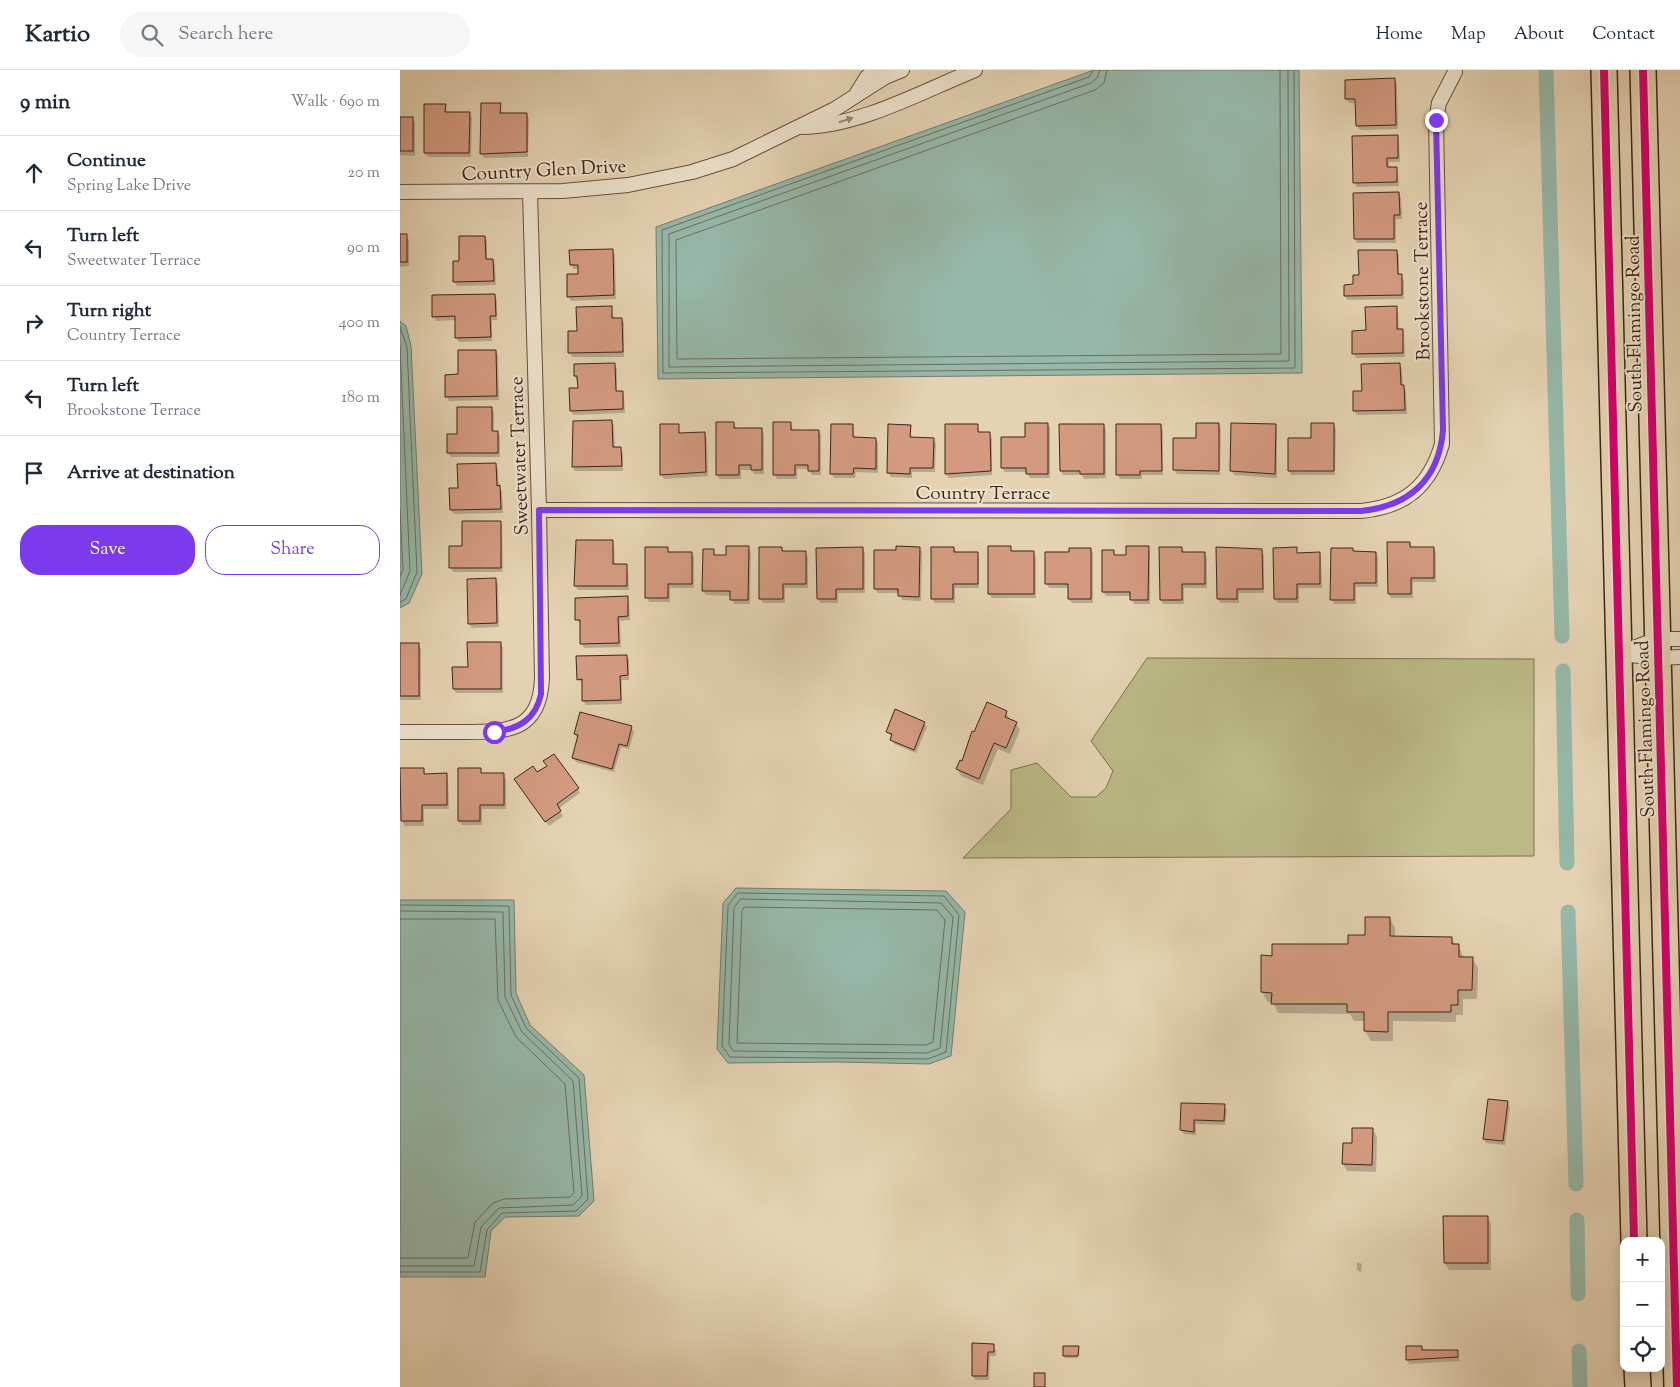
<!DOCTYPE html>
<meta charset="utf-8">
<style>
:root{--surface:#fff;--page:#f6f6f7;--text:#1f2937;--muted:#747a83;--line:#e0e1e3;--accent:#7c3aed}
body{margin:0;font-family:"Sorts Mill Goudy",serif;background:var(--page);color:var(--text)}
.controls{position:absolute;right:15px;bottom:15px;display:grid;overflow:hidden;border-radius:10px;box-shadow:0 2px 12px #0003}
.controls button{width:45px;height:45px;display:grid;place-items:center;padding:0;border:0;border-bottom:1px solid var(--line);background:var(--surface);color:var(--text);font:25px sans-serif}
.stop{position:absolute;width:15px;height:15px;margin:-11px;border:4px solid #7c3aed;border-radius:50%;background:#fff}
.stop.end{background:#7c3aed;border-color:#fff;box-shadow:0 1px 5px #0008}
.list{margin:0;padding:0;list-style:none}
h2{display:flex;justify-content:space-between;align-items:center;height:65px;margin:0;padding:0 20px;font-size:21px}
h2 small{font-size:16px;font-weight:400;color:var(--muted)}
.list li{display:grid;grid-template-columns:32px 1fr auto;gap:15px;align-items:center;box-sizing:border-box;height:75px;padding:0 20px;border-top:1px solid var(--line)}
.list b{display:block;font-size:19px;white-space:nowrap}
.list p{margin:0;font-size:16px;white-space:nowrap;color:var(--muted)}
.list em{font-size:16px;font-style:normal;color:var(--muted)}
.actions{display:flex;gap:10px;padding:15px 20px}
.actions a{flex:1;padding:11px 0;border:1px solid var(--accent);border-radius:20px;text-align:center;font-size:18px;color:var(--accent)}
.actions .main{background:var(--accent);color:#fff}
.icon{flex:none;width:28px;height:28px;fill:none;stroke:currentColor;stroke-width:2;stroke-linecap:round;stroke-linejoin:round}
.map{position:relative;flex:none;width:1280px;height:1317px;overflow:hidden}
header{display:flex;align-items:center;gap:30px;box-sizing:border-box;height:70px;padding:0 25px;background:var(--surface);border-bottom:1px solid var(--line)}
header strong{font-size:24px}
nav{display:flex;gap:28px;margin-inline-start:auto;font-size:18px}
.search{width:350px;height:45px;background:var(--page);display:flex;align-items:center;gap:12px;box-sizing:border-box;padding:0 18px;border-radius:28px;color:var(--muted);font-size:19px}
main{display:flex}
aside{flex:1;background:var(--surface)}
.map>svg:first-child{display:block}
.green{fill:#bbba87;stroke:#7e7050}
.water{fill:#96b8a9;stroke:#747d6f}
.shadow{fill:#0003}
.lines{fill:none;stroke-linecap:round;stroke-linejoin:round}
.shore{stroke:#6c6e61;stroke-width:1}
.canal{stroke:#96b8a9;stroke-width:15}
.building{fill:#d39a7f;stroke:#412519}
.street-casing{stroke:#6a503f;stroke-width:16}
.highway-casing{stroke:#412519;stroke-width:28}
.street{stroke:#ede2cd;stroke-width:14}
.highway{stroke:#e4d2b2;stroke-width:25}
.cycleway-casing{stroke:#ede2cd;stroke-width:11}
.cycleway{stroke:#d6006c;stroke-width:8}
.oneway{fill:#978473}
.route{stroke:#7c3aed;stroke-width:6}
.labels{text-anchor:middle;stroke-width:4;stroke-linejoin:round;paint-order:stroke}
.street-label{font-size:19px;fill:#412519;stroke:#ede2cd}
</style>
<header>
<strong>Kartio</strong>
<div class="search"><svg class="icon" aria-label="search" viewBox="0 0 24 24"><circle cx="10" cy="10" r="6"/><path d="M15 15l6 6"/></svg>Search here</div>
<nav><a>Home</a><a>Map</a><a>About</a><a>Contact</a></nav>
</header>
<main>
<aside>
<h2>9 min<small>Walk · 690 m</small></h2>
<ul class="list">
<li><svg class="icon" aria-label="ahead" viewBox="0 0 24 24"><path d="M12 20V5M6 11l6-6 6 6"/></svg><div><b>Continue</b><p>Spring Lake Drive</p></div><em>20 m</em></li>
<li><svg class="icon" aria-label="left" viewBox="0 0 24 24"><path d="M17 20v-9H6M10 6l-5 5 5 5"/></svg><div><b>Turn left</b><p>Sweetwater Terrace</p></div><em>90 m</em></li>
<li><svg class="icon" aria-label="right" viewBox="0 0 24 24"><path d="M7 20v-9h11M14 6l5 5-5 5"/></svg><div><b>Turn right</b><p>Country Terrace</p></div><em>400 m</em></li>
<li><svg class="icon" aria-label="left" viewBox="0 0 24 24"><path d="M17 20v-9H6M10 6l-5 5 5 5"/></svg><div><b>Turn left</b><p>Brookstone Terrace</p></div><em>180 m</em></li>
<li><svg class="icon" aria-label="arrive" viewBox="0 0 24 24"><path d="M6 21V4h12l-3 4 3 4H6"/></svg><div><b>Arrive at destination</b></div></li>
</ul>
<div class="actions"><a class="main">Save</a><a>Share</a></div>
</aside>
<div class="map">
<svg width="1280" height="1317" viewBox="0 0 1280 1317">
<rect width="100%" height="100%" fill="#e4d2b2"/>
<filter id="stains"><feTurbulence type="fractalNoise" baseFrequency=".004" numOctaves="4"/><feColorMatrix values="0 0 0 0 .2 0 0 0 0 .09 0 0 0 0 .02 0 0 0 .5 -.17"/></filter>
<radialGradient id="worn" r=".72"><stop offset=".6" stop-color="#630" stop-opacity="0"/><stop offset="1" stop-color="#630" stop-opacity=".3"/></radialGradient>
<polygon class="green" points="747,588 1134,589 1134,786 563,788 611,739 611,700 637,693 671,727 696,727 706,718 713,701 691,671"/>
<g class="water">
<polygon points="694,0 899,0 902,303 258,309 256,157"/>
<polygon points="0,251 6,256 11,276 22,504 9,533 0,538"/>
<polygon points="336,818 546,821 565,842 551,986 529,994 439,992 328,993 317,979 323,833"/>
<polygon points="0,830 114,830 116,923 130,955 184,1005 194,1131 179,1146 105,1147 91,1161 85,1207 0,1207"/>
</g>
<g class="shadow">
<polygon points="994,10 997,14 998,59 960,60 957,55 957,33 949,33 946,29"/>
<polygon points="82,34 100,34 102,44 126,44 129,49 128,87 84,88 82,84"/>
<polygon points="45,35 47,43 69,43 72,48 71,87 28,87 25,83"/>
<polygon points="0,49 12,49 15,53 15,86 0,85"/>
<polygon points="997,66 999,71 1000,92 989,92 989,99 996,98 998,103 999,116 957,117 954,112"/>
<polygon points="999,123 1001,128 1002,149 996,149 996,173 957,173 955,169 954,124"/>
<polygon points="0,166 6,166 9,170 9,196 0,197"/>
<polygon points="84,167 87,171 87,191 93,190 95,195 96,215 57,216 54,211 60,192"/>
<polygon points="212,180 215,185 216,229 171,231 168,226 179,205 179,199 174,199 171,195"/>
<polygon points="997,181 999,185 999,205 1004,210 1004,229 947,230 945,226 960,206"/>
<polygon points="94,225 97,230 97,250 92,250 92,271 59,272 56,267 56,250 36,251 34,246"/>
<polygon points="211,238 214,249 221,249 224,253 224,287 172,287 170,283 169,262 178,262"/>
<polygon points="996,238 998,242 999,261 1002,261 1004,265 1005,287 956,288 954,284 953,262 967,262"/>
<polygon points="95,281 98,285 99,330 49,331 47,326 59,306"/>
<polygon points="214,294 217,299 217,322 222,322 224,326 225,343 173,345 171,340 179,319 175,306"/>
<polygon points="1000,295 1002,299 1003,316 1006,321 1007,344 957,345 954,341 963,322"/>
<polygon points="91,338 94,342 94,362 97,362 100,366 100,387 51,387 48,383 58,365"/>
<polygon points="175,352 212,352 214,356 215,379 220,379 223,383 223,401 175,401 173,397"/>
<polygon points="391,353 393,361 419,361 421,365 421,405 412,405 409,399 397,399 397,409 377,409 374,404"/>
<polygon points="334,354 336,358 362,360 364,364 364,404 354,404 352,400 341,400 341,409 320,409 317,405"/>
<polygon points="647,354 650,358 650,408 630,408 627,402 605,402 602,398 602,368 626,368"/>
<polygon points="818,354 821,359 820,405 777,404 774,400 797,369"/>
<polygon points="933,354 936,359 935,405 891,405 889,400 912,369"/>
<polygon points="278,355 280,364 305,364 307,368 308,406 264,409 262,405"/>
<polygon points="453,355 455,369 476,369 478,373 478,403 456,402 455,408 434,408 431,403"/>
<polygon points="546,355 577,355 580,363 589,363 592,368 592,405 549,408 546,404"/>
<polygon points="703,355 706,360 706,408 684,409 682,405 663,405 661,400"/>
<polygon points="761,355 763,360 763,405 742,405 742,409 720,409 718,405"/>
<polygon points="875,355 877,360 877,408 834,405 832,401"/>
<polygon points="510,356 512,369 533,369 536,373 535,402 512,402 512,408 491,407 488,403"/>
<polygon points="96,395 98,399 99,417 102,421 103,443 54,444 51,440 59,419"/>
<polygon points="100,452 102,456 103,502 53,502 51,498 64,477"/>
<polygon points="212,471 214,476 215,496 226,495 228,500 229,520 178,520 175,516"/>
<polygon points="1010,473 1012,478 1033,478 1036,482 1036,512 1013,512 1013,528 991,528 989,524"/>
<polygon points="348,477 351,482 350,534 334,534 331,526 306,525 303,521 313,480 316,486 327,486"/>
<polygon points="610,477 613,482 633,482 636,487 636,528 592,528 589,524"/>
<polygon points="267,478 270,483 291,483 294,487 294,518 270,518 270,532 249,532 247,527"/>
<polygon points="382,478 384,483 405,483 408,487 408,518 385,518 385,533 363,533 360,528"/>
<polygon points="462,478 465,483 465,523 438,523 438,533 420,533 418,528"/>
<polygon points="519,478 522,482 521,531 502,530 500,523 478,523 475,519 497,482"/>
<polygon points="554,478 557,483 577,483 579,488 579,518 555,518 555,533 535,533 532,529"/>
<polygon points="748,478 750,482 750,534 734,534 731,526 706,526 703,522 713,482 716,486 727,486"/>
<polygon points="782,478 785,483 804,483 807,488 807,518 784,518 784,534 763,534 761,529"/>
<polygon points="690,479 693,483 693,533 672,533 669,529 669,518 649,518 647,514 670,484"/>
<polygon points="896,479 898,484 919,484 921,488 922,518 899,518 899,533 878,533 875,529"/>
<polygon points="953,479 955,483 976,483 978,487 978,517 956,517 956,534 934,534 932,529"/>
<polygon points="861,480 864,485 864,523 839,523 839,533 820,533 818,528"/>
<polygon points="95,509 98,514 99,557 72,558 69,554"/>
<polygon points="227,528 229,532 230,550 220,551 221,577 184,578 181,573 181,554 177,550"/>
<polygon points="100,573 103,578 103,623 56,623 54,619 54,598 69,598"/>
<polygon points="18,574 21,579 21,630 0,630 0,581"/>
<polygon points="226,586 229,590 229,610 222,610 222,634 186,635 183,630 183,614 178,609"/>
<polygon points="606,642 610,650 616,653 620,660 610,684 598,679 583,715 561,706 557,699"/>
<polygon points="524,653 527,657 516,683 494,674 492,667 487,662"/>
<polygon points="231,657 234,662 229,679 221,677 214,702 176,692 173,688 178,669 175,664"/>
<polygon points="2,699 23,699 26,705 46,705 48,709 49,739 24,739 24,756 5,756 2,751"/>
<polygon points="80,700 83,705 103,705 106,709 106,739 82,739 82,755 62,755 59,751"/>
<polygon points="137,704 178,719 180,723 158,739 163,746 149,756 118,713"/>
<polygon points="990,849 995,858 995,867 1051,868 1056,875 1058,875 1064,888 1072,888 1078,898 1077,929 1063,929 1063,945 1056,945 1056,952 993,951 993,971 971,971 965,961 965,951 954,951 950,944 878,943 873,932 868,932 862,922 873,887 949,876 966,867"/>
<polygon points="1107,1032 1110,1037 1105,1075 1086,1073 1084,1069"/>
<polygon points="782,1034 824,1036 827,1040 825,1055 796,1054 796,1065 784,1064 781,1060"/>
<polygon points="973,1060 977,1067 976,1102 947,1101 943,1094 953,1074"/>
<polygon points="1045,1147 1087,1147 1091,1154 1091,1200 1049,1200 1045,1193"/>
<polygon points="957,1192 962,1194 961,1202 957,1200"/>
<polygon points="573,1275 593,1276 596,1280 596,1286 590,1286 589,1310 575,1310 573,1306"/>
<polygon points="679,1277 678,1288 665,1288 664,1286"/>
<polygon points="1022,1277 1024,1282 1057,1282 1060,1291 1009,1294 1007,1289"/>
</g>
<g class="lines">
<g class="shore">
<polyline points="693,0 689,7 262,160 263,303 895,298 894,0"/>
<polyline points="700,0 697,8 691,13 269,164 269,297 889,291 888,0"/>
<polyline points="707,0 704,13 695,20 276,170 277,289 881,284 880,0"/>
<polyline points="0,257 7,277 17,502 6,529 0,532"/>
<polyline points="0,276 10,501 0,525"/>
<polyline points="0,440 3,500 0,507"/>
<polygon points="338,823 544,826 559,845 546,982 528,989 330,987 322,976 328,836"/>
<polygon points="341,829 541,833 553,847 540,978 527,983 333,981 329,974 334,838"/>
<polyline points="0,835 109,836 111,925 126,958 179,1008 188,1129 176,1141 102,1143 87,1160 80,1202 0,1202"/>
<polygon points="345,837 537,840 545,850 533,972 526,975 337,973 342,841"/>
<polyline points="0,841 103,842 105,927 122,962 173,1011 182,1126 173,1135 99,1138 81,1157 74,1196 0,1196"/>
<polyline points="0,849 95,849 98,930 116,967 165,1014 174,1123 170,1127 104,1129 93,1133 75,1152 68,1188 0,1188"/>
</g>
<g class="canal">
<polyline points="1146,0 1162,566"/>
<polyline points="1163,601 1167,793"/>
<polyline points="1168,842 1176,1114"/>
<polyline points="1177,1150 1178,1224"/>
<polyline points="1179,1281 1180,1317"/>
</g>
</g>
<g class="building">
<polygon points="995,8 996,55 956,56 955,29 945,29 945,10"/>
<polygon points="81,33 101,33 100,43 127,43 127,82 80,84"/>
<polygon points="24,34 46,34 45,42 70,42 69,83 24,83"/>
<rect x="0" y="47" width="13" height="34"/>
<polygon points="998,65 998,88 987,88 987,97 997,97 997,112 953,113 952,66"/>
<polygon points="999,122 1000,145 994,145 994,169 954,169 953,123"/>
<rect x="0" y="164" width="7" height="28"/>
<polygon points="59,166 85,166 86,189 93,189 94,211 53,212 53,191 59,191"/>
<polygon points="213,179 214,225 167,227 167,204 178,204 178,195 170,195 169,180"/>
<polygon points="958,180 997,180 998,204 1002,204 1002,225 944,226 944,215 953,214 953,205 959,205"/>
<polygon points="95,224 96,246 90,246 91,267 55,268 55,246 32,247 32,225"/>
<polygon points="212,236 212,248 222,248 223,282 168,283 168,261 177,261 176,237"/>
<polygon points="997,236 997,259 1003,259 1003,283 952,284 952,261 966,260 965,237"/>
<polygon points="58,280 96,280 97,326 45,327 45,305 58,304"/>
<polygon points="215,293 216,321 223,321 223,339 170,341 169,318 178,318 177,306 174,306 174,294"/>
<polygon points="1000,293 1001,315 1004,315 1005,340 953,341 953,321 962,321 961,294"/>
<polygon points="57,337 92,337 92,361 98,361 98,383 47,383 47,364 57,364"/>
<polygon points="212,350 213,377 221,377 222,396 172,397 173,351"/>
<polygon points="316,352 334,352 334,358 362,358 362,400 351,400 351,395 339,395 339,405 316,405"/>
<polygon points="373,352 391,352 391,360 419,360 419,401 408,401 408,395 395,395 395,405 373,405"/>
<polygon points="625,353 648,353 648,404 626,404 626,398 601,398 601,367 625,367"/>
<polygon points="796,353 819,353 819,401 773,400 773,368 796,368"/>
<polygon points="831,353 876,354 875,404 830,401"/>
<polygon points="911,353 934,353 934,401 888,401 888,368 911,368"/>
<polygon points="260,354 279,354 279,363 305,362 306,402 260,405"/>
<polygon points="431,354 453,354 453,367 476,368 476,399 454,398 453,404 430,404"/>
<polygon points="488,354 511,355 510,367 534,368 533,398 510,398 510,404 487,403"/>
<polygon points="545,354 578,354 578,362 590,362 591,401 545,404"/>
<polygon points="659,354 704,354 704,404 680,404 680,401 660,401"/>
<polygon points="716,354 761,354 762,401 740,401 740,405 716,405"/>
<polygon points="96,393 97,416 100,415 101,439 50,440 49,418 58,418 57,394"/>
<polygon points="62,451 101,451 101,498 49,498 49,476 62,476"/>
<polygon points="176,470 213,470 213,494 227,494 227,516 174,516"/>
<polygon points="987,472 1010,472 1010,477 1034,477 1034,508 1011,508 1011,524 988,524"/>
<polygon points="326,476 349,476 348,530 330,530 330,521 302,521 303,479 314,479 314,485 326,485"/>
<polygon points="496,476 520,477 519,527 498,526 498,519 474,519 474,480 496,480"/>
<polygon points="588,476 611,476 611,481 634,481 634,524 588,524"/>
<polygon points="726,476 749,476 748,530 730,530 730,522 702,522 702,480 714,480 714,485 726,485"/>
<polygon points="245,477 268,477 268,482 292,482 292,514 268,514 268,528 245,528"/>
<polygon points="359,477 382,477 382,481 406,481 406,514 383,514 383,529 359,529"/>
<polygon points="463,477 463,519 436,519 436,529 417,529 416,478"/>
<polygon points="531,477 554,477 554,482 578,482 578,514 553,514 553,529 531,529"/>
<polygon points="759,477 782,477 782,482 805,482 805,514 782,514 782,530 760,530"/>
<polygon points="816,477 862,479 863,519 837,519 837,529 817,529"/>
<polygon points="897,477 897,483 920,482 920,514 897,514 897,529 874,529 873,478"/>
<polygon points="669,478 691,478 691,529 668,529 668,514 645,514 645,482 669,482"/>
<polygon points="931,478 953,478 953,481 976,482 976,513 954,513 954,530 930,530"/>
<polygon points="96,508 97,553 68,554 67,509"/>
<polygon points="228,526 228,546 218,547 219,573 180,574 180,550 175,550 175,528"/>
<polygon points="67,572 101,572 101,619 53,619 52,597 68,597"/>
<rect x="0" y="573" width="19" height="53"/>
<polygon points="227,585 228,605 220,606 221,630 182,631 182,609 177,610 176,586"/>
<polygon points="587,632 607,641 605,647 617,652 606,678 594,673 579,709 556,699 560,690 562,691 572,661 574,662"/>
<polygon points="495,639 525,652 514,680 490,670 492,664 486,662"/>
<polygon points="180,642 232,656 227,676 219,674 212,699 172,688 178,665 174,664"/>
<polygon points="154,684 179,718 157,734 161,741 145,752 114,709 133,696 137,702 147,696 143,691"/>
<polygon points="0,698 24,698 24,704 47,703 47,735 22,735 22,751 1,751"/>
<polygon points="58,698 81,698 81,703 104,703 104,735 80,735 80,751 58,751"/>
<polygon points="965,847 990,847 990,866 1052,867 1052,874 1059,874 1059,887 1073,887 1072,920 1058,920 1058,935 1051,935 1051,942 988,942 988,962 964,961 964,942 947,942 947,934 871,934 872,923 861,922 861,885 872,886 872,874 948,874 948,865 965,865"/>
<polygon points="1088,1029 1108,1031 1103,1071 1083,1069"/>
<polygon points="781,1033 825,1034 824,1051 794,1050 794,1062 780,1060"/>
<polygon points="952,1058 973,1058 972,1095 942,1094 943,1073 952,1073"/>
<polygon points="1043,1146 1088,1146 1088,1193 1044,1193"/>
<polygon points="572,1273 594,1274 594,1282 588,1282 587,1306 572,1306"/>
<polygon points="663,1276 679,1276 678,1286 663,1286"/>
<polygon points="1006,1276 1022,1276 1022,1280 1058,1280 1058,1287 1006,1290"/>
<rect x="634" y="1303" width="11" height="14"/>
</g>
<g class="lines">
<g class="street-casing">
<g id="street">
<polyline points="457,23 467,7 478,0"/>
<path d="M402,57C458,57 523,21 575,0"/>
<polyline points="0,122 163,121 228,115 292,102 333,89 435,39 485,7 502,0"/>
<path d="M139,440L961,441C1005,437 1030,416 1042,374L1036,50L1039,33L1055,2"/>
<polyline points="1218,584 1257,569 1280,569"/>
<polyline points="1221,584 1258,588 1280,587"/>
<path d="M0,662C21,662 42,662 63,662C107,662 140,662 142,608L139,440L130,122"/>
</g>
</g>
<g class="highway-casing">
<g id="highway">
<polyline points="1204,0 1234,1171"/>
<polyline points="1243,0 1277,1317"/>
<polyline points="1237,1298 1238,1317"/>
</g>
</g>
<use href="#street" class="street"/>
<use href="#highway" class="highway"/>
<g class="cycleway-casing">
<g id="cycleway">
<polyline points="1204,0 1234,1171"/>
<polyline points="1243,0 1277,1317"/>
</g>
</g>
<use href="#cycleway" class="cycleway"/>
</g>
<defs><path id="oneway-solid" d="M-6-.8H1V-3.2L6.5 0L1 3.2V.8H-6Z" transform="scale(1.25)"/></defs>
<use class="oneway" href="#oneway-solid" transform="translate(446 50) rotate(-18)"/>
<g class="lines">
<path class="route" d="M94,662C119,659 136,649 141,624L139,440L961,441C1010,436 1039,409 1043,360L1036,50"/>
</g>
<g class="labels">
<g class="street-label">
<text transform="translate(144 99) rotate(-3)" y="7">Country Glen Drive</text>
<text transform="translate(1021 211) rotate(-91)" y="7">Brookstone Terrace</text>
<text transform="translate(1233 254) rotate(-91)" y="7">South Flamingo Road</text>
<text transform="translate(118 386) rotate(-92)" y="7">Sweetwater Terrace</text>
<text x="583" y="429">Country Terrace</text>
<text transform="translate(1244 659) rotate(-92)" y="7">South Flamingo Road</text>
</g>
</g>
<rect width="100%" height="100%" filter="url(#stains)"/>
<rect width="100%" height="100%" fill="url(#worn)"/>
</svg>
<div class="controls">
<button>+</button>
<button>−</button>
<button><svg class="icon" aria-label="locate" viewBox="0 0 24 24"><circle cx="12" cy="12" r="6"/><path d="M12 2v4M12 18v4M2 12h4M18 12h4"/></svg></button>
</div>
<div class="stop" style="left:94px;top:662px"></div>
<div class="stop end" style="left:1036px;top:50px"></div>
</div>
</main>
